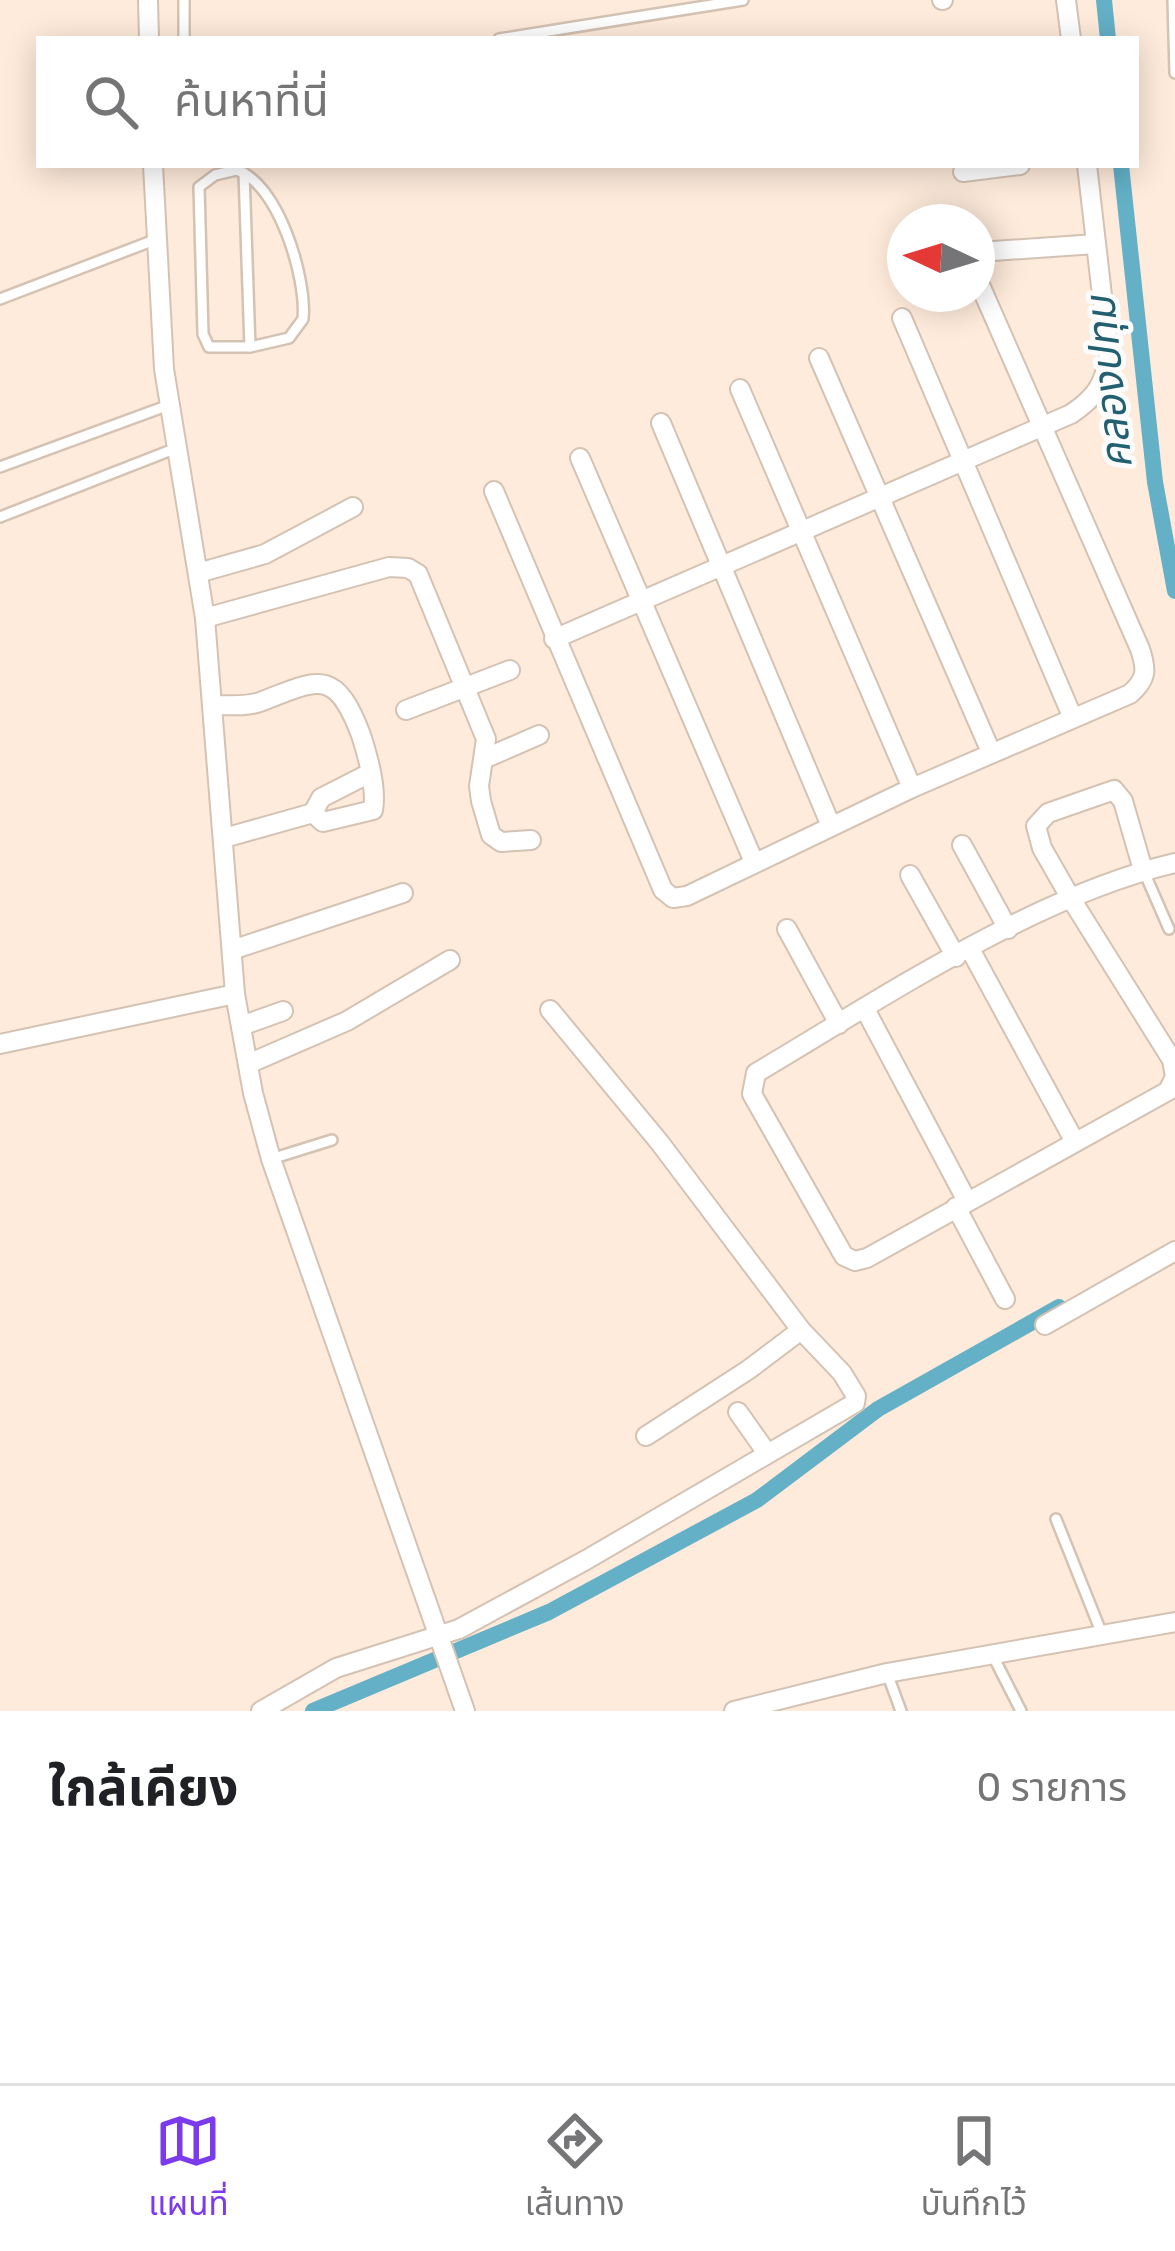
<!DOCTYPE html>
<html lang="th">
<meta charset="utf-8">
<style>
:root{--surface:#fff;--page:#f6f6f6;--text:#202124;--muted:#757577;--line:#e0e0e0;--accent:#7c3aed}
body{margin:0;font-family:Rubik,"Noto Sans Thai",sans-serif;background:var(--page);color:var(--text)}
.compass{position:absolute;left:887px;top:204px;width:108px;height:108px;border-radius:50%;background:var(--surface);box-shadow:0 6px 30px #0003;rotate:274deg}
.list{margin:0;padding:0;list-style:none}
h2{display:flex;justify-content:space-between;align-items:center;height:156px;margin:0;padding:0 48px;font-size:51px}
h2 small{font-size:39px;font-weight:400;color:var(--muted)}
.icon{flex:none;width:66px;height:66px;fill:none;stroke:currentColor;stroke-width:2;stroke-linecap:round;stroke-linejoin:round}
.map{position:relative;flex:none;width:1175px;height:1711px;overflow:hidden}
.search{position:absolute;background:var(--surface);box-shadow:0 6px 30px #0003;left:36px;right:36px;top:36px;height:132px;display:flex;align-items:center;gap:30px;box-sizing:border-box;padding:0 42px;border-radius:0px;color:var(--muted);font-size:45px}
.sheet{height:372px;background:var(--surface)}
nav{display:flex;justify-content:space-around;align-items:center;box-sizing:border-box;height:168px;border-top:3px solid var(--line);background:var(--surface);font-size:33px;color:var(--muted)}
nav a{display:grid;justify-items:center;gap:6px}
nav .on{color:var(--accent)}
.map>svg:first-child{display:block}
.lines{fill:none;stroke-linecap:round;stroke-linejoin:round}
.canal{stroke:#63b0c7;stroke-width:16}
.lane-casing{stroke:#d4c2b3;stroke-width:14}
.street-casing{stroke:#d4c2b3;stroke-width:22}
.lane{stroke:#fff;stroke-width:9}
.street{stroke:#fff;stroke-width:18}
.labels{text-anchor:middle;stroke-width:10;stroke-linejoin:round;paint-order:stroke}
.water-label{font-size:42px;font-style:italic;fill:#225f71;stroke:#fcfcfc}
</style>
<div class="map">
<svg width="1175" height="1711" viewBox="0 0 1175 1711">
<rect width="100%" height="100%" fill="#feebdb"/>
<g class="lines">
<g class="canal">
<polyline points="1104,0 1108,39"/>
<polyline points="1121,165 1155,482 1175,591"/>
<polyline points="313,1711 549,1612 757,1500 878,1409 1059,1307"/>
</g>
<g class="lane-casing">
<g id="lane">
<polyline points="184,0 184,39"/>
<polyline points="1173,0 1175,73"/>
<polyline points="499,39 743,0"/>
<path d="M236,170C278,182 307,278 303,319L289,338L250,347H209L203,334L199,187L215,175Z"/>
<polyline points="244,173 250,347"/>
<polyline points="0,299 157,239"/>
<polyline points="0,467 169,405"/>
<polyline points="0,517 174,449"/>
<polyline points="1145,874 1169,929"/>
<polyline points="271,1159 332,1140"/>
<polyline points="1056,1519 1102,1634"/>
<polyline points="991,1652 1021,1711"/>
<polyline points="887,1673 901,1711"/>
</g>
</g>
<g class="street-casing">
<g id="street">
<polyline points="148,0 149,39"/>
<polyline points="942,0 943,0"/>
<polyline points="1066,0 1071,39"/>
<polyline points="153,165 164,369 205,618 235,994 253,1093 271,1159 465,1711"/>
<polyline points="963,172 1020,165"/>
<polyline points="979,252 1096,244"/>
<polyline points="902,318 1072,716"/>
<polyline points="819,358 991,752"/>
<polyline points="740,389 912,788"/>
<polyline points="661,423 831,826"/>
<polyline points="580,458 754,862"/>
<path d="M494,491L663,890L673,898L687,896L912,788L1130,694C1147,679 1147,670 1140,649L980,285"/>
<polyline points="198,573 265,554 353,507"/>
<polyline points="205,618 389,567 408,568 418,574 486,739 479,786 481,801 491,835 501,842 531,840"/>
<path d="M554,639L1071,414C1095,398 1104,385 1109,356L1087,165"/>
<path d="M213,705C228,705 246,707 260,702C317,680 335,666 361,735C368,757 377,788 373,810L323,822L313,813L224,838"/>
<polyline points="406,710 510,670"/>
<polyline points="486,758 539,735"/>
<polyline points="313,813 321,798 370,773"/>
<polyline points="962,845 1008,929"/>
<path d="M1143,870L1123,801L1114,790L1048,813L1036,826L1042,848L1070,897L1172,1060L1175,1077L1168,1091L867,1258L855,1261L844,1256L752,1094L756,1073C881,999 1034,896 1175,863"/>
<polyline points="910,875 956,957"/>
<polyline points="787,929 839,1024"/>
<polyline points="970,949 1075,1142"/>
<polyline points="232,950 403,893"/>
<polyline points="865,1009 967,1201"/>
<polyline points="241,1026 283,1011"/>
<polyline points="0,1044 235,994"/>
<polyline points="248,1064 347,1021 450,960"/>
<polyline points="956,1207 1005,1299"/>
<polyline points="1045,1325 1175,1251"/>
<polyline points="738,1412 767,1453"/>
<polyline points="646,1436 748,1370 801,1330"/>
<polyline points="261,1711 336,1668 459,1629 586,1560 855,1403 856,1396 842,1373 801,1330 660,1143 550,1010"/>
<polyline points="734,1711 887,1673 1175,1622"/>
</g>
</g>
<use href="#lane" class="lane"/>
<use href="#street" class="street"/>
</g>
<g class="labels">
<g class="water-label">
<text transform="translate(1108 383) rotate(-96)" y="15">คลองปทุม</text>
</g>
</g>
</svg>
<svg class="compass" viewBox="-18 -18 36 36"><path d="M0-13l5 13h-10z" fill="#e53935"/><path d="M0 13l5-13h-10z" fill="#757577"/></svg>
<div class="search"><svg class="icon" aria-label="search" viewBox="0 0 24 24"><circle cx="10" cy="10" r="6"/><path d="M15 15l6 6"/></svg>ค้นหาที่นี่</div>
</div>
<section class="sheet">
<h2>ใกล้เคียง<small>0 รายการ</small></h2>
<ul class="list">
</ul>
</section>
<nav>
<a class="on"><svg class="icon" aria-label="map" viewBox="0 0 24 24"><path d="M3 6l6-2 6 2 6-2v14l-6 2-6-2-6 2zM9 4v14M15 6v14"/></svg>แผนที่</a>
<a><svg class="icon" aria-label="directions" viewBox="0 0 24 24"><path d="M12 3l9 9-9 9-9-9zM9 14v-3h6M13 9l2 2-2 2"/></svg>เส้นทาง</a>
<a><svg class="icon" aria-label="saved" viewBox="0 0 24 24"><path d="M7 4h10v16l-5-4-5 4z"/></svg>บันทึกไว้</a>
</nav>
